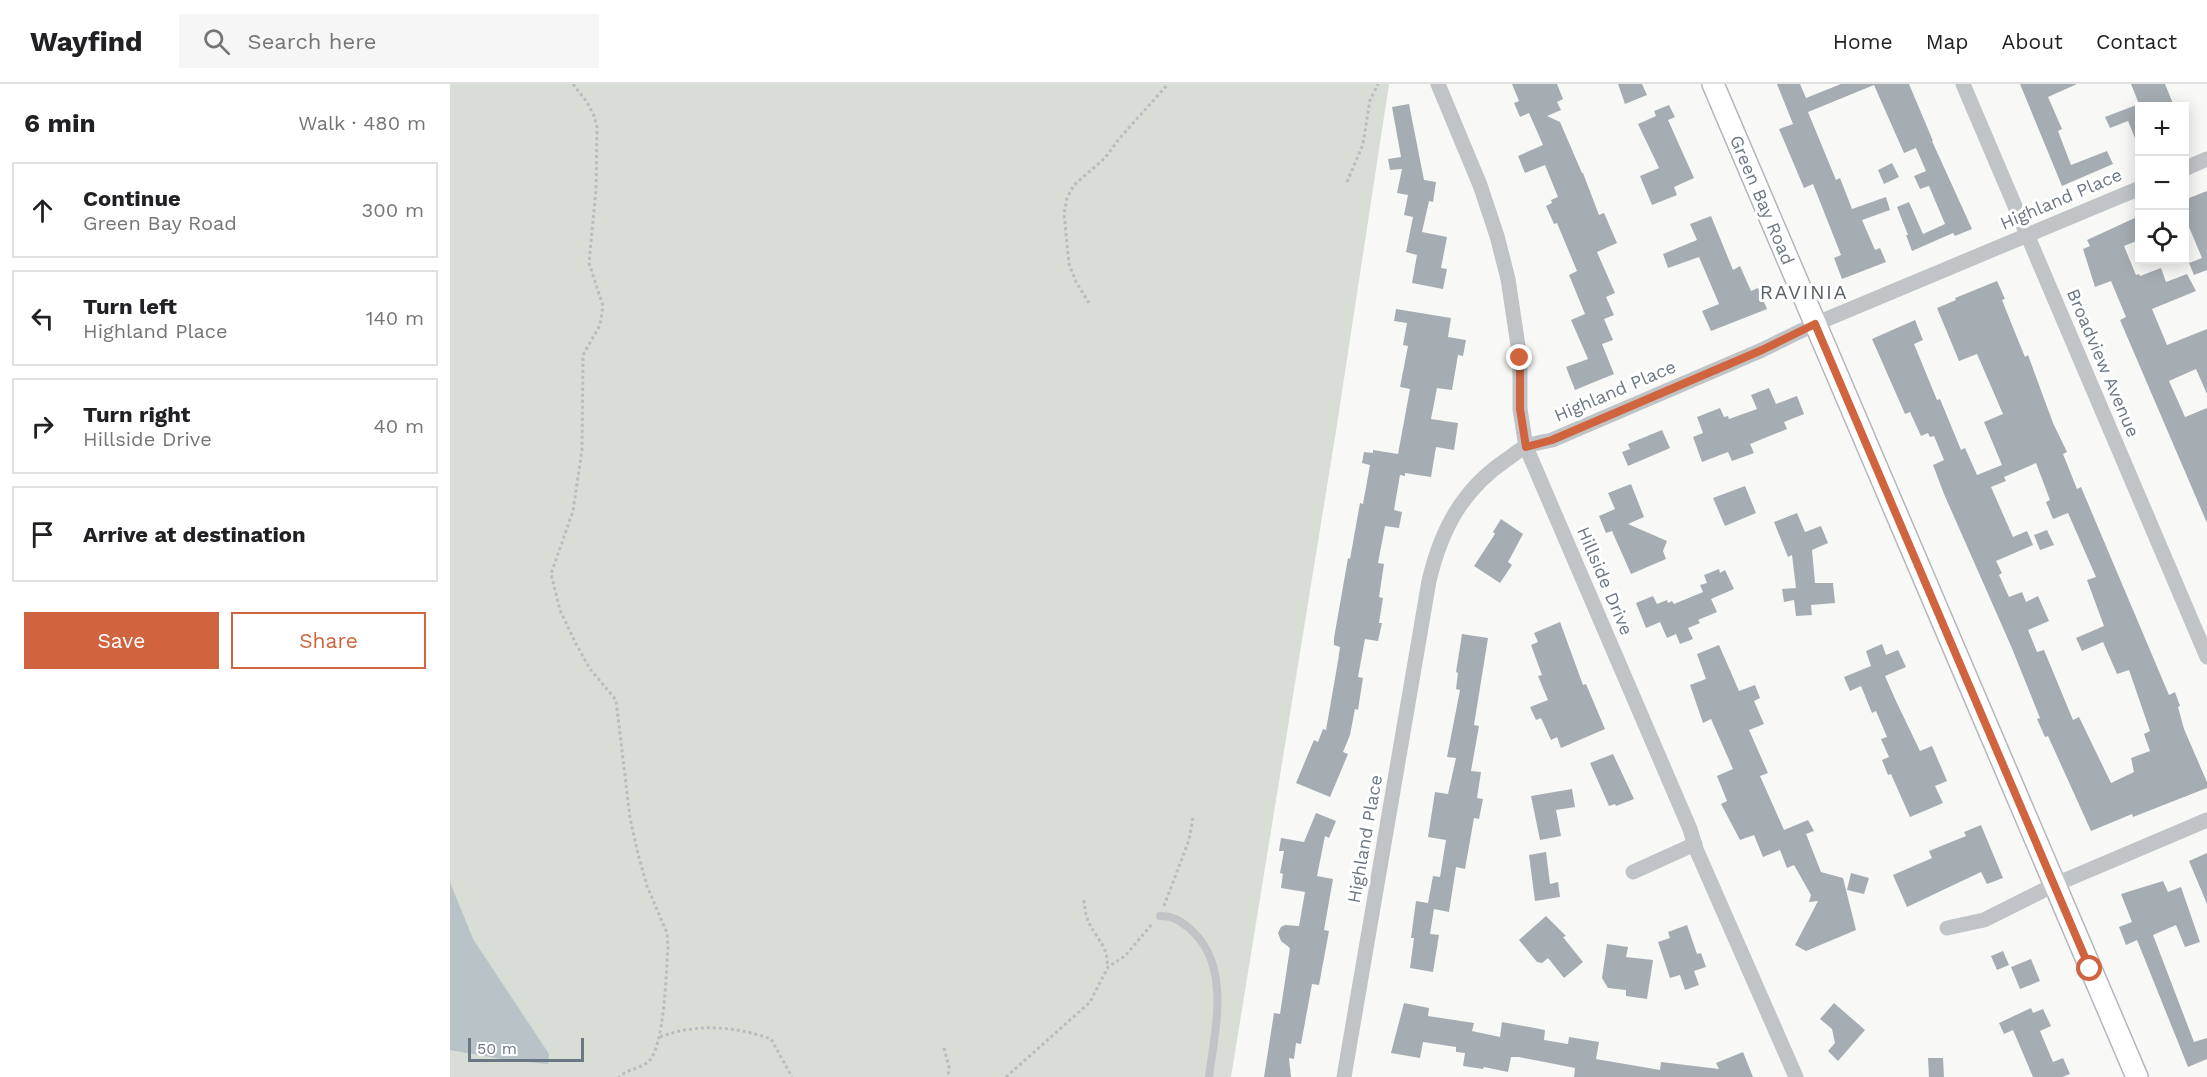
<!DOCTYPE html>
<meta charset="utf-8">
<style>
:root{--surface:#fff;--page:#f6f6f6;--text:#202124;--muted:#757577;--line:#e0e0e0;--accent:#cf643f}
body{margin:0;font-family:"Work Sans",sans-serif;background:var(--page);color:var(--text)}
.controls{position:absolute;right:18px;top:18px;display:grid;overflow:hidden;border-radius:0px;box-shadow:0 3px 15px #0003}
.controls button{width:54px;height:54px;display:grid;place-items:center;padding:0;border:0;border-bottom:2px solid var(--line);background:var(--surface);color:var(--text);font:30px sans-serif}
.scale{position:absolute;left:18px;bottom:15px;width:116px;box-sizing:border-box;padding-left:6px;border:3px solid #6b7884;border-top:0;font-size:16px;line-height:21px;white-space:nowrap;color:#6b7884;-webkit-text-stroke:4px #fff;paint-order:stroke}
.stop{position:absolute;width:18px;height:18px;margin:-14px;border:4px solid #cf643f;border-radius:50%;background:#fff}
.stop.end{background:#cf643f;border-color:#fff;box-shadow:0 2px 6px #0008}
.list{margin:0;padding:0;list-style:none}
h2{display:flex;justify-content:space-between;align-items:center;height:78px;margin:0;padding:0 24px;font-size:26px}
h2 small{font-size:20px;font-weight:400;color:var(--muted)}
.list li{display:grid;grid-template-columns:39px 1fr auto;gap:18px;align-items:center;box-sizing:border-box;height:96px;margin:0 12px 12px;padding:0 12px;border:2px solid var(--line);border-radius:0px}
.list b{display:block;font-size:22px;white-space:nowrap}
.list p{margin:0;font-size:20px;white-space:nowrap;color:var(--muted)}
.list em{font-size:20px;font-style:normal;color:var(--muted)}
.actions{display:flex;gap:12px;padding:18px 24px}
.actions a{flex:1;padding:14px 0;border:2px solid var(--accent);border-radius:0px;text-align:center;font-size:21px;color:var(--accent)}
.actions .main{background:var(--accent);color:#fff}
.icon{flex:none;width:33px;height:33px;fill:none;stroke:currentColor;stroke-width:2;stroke-linecap:round;stroke-linejoin:round}
.map{position:relative;flex:none;width:1757px;height:993px;overflow:hidden}
header{display:flex;align-items:center;gap:36px;box-sizing:border-box;height:84px;padding:0 30px;background:var(--surface);border-bottom:2px solid var(--line)}
header strong{font-size:28px}
nav{display:flex;gap:33px;margin-inline-start:auto;font-size:21px}
.search{width:420px;height:54px;background:var(--page);display:flex;align-items:center;gap:15px;box-sizing:border-box;padding:0 21px;border-radius:0px;color:var(--muted);font-size:22px}
main{display:flex}
aside{flex:1;background:var(--surface)}
.map>svg:first-child{display:block}
.green{fill:#d8ddd6}
.water{fill:#b9c2c7}
.building{fill:#a6adb2;fill-rule:evenodd}
.lines{fill:none;stroke-linecap:round;stroke-linejoin:round}
.secondary-casing{stroke:#b3b7bc;stroke-width:24}
.path{stroke:#babdbf;stroke-width:3;stroke-dasharray:3 3;stroke-linecap:butt}
.lane{stroke:#c0c4c7;stroke-width:8}
.street{stroke:#c0c4c7;stroke-width:15}
.secondary{stroke:#fff;stroke-width:21}
.route{stroke:#cf643f;stroke-width:8}
.labels{text-anchor:middle;stroke-width:6;stroke-linejoin:round;paint-order:stroke}
.street-label{font-size:18px;fill:#6b7884;stroke:#fff}
.neighbourhood-label{font-size:20px;letter-spacing:1.5px;fill:#58616a;stroke:#fff}
</style>
<header>
<strong>Wayfind</strong>
<div class="search"><svg class="icon" aria-label="search" viewBox="0 0 24 24"><circle cx="10" cy="10" r="6"/><path d="M15 15l6 6"/></svg>Search here</div>
<nav><a>Home</a><a>Map</a><a>About</a><a>Contact</a></nav>
</header>
<main>
<aside>
<h2>6 min<small>Walk · 480 m</small></h2>
<ul class="list">
<li><svg class="icon" aria-label="ahead" viewBox="0 0 24 24"><path d="M12 20V5M6 11l6-6 6 6"/></svg><div><b>Continue</b><p>Green Bay Road</p></div><em>300 m</em></li>
<li><svg class="icon" aria-label="left" viewBox="0 0 24 24"><path d="M17 20v-9H6M10 6l-5 5 5 5"/></svg><div><b>Turn left</b><p>Highland Place</p></div><em>140 m</em></li>
<li><svg class="icon" aria-label="right" viewBox="0 0 24 24"><path d="M7 20v-9h11M14 6l5 5-5 5"/></svg><div><b>Turn right</b><p>Hillside Drive</p></div><em>40 m</em></li>
<li><svg class="icon" aria-label="arrive" viewBox="0 0 24 24"><path d="M6 21V4h12l-3 4 3 4H6"/></svg><div><b>Arrive at destination</b></div></li>
</ul>
<div class="actions"><a class="main">Save</a><a>Share</a></div>
</aside>
<div class="map">
<svg width="1757" height="993" viewBox="0 0 1757 993">
<rect width="100%" height="100%" fill="#f8f8f6"/>
<polygon class="green" points="0,0 939,0 886,347 781,993 0,993"/>
<polygon class="water" points="0,798 23,855 99,970 98,980 57,976 0,966"/>
<g class="building">
<polygon points="1062,0 1107,0 1113,15 1107,18 1111,26 1097,32 1110,38 1132,89 1133,89 1149,131 1154,129 1167,159 1147,168 1165,209 1156,213 1164,231 1154,235 1163,256 1152,260 1164,290 1125,306 1116,283 1138,275 1121,236 1135,230 1119,191 1127,187 1107,139 1104,140 1096,122 1102,119 1101,116 1108,113 1095,81 1075,89 1068,72 1093,61 1079,29 1070,33 1064,19 1069,17"/>
<polygon points="1168,0 1192,0 1197,11 1175,20"/>
<polygon points="1327,0 1350,0 1356,14 1391,0 1459,0 1483,57 1482,57 1522,145 1505,152 1503,149 1462,167 1456,151 1458,151 1447,123 1459,118 1473,150 1495,140 1479,102 1470,105 1464,92 1476,87 1466,64 1454,69 1424,1 1358,28 1386,96 1390,94 1402,125 1436,113 1440,126 1412,136 1425,166 1430,164 1436,178 1392,195 1384,174 1391,171 1363,100 1354,104 1329,45 1343,40"/>
<polygon points="1570,0 1627,0 1598,13 1612,45 1608,47 1621,81 1657,67 1663,80 1612,102"/>
<polygon points="1681,0 1715,0 1724,22 1689,21 1689,64 1678,37 1660,44 1655,33 1689,20"/>
<polygon points="959,20 974,96 986,98 983,118 979,117 972,148 997,153 991,184 997,185 993,205 962,199 967,171 956,168 963,133 954,131 958,111 947,109 952,85 940,86 938,75 951,73 942,23"/>
<polygon points="1219,21 1225,33 1218,36 1244,94 1224,103 1227,111 1202,121 1190,92 1209,84 1188,40 1206,32 1204,27"/>
<polygon points="1442,79 1449,93 1434,100 1428,86"/>
<polygon points="1757,107 1757,186 1744,191 1739,179 1752,174 1734,131 1734,116"/>
<polygon points="1261,132 1283,186 1290,182 1301,207 1308,204 1317,225 1261,247 1252,227 1269,220 1249,173 1218,184 1213,170 1247,156 1240,140"/>
<polygon points="1689,132 1689,156 1674,162 1686,191 1689,190 1690,192 1711,184 1716,198 1737,190 1746,207 1702,225 1717,261 1757,245 1757,310 1746,285 1719,297 1735,333 1757,324 1757,439 1670,236 1676,233 1661,197 1645,203 1633,165 1640,162 1637,156"/>
<path d="M1547,197L1555,215L1552,216L1566,251L1575,273L1578,271L1603,339L1617,368L1613,370L1627,405L1631,403L1719,611L1725,608L1730,622L1728,623L1734,645L1757,698V704L1683,733L1682,730L1641,747L1598,652L1595,653L1587,635L1590,634L1561,562L1494,410L1483,381L1494,376L1484,352L1480,353L1478,349L1471,352L1460,328L1455,330L1422,255L1465,236L1473,256L1464,260L1487,316L1490,315L1511,366L1515,364L1527,391L1552,381L1534,338L1553,330L1527,270L1509,277L1487,224L1506,216L1505,214ZM1586,379L1600,416L1596,418L1603,435L1618,429L1646,493L1637,496L1654,542L1626,554L1632,567L1653,558L1667,590L1679,586L1700,647L1694,650L1700,667L1681,674L1684,688L1661,699L1629,633L1623,636L1594,566L1587,568L1578,546L1599,537L1588,512L1576,518L1572,508L1559,513L1549,491L1552,489L1546,477L1583,461L1577,447L1563,453L1541,403L1556,397L1554,393Z"/>
<polygon points="946,225 1001,234 998,253 1016,256 1013,272 1008,271 1002,306 987,304 981,335 1008,339 1004,366 986,363 981,393 955,389 955,392 950,391 944,426 952,428 949,444 935,442 928,479 934,480 929,513 933,514 929,539 932,539 928,557 915,555 908,593 913,594 908,626 905,625 900,651 893,668 898,670 880,713 846,699 864,656 868,658 873,645 876,646 888,577 890,563 884,561 884,554 898,474 900,475 910,419 913,420 920,381 912,379 914,368 923,369 923,366 948,370 960,305 950,303 958,262 953,261 957,239 944,237"/>
<polygon points="1319,304 1326,320 1347,312 1354,330 1334,338 1337,345 1300,360 1304,369 1282,377 1278,368 1252,378 1243,353 1253,349 1247,333 1270,324 1274,333 1278,332 1279,335 1307,325 1301,311"/>
<polygon points="1212,346 1220,364 1178,382 1172,368 1180,365 1178,360"/>
<polygon points="1181,400 1194,433 1178,440 1217,457 1213,467 1216,475 1181,490 1162,447 1156,449 1149,432 1165,425 1158,409"/>
<polygon points="1295,402 1306,429 1275,442 1263,414"/>
<polygon points="1347,429 1355,448 1371,442 1378,459 1362,466 1365,499 1383,499 1385,519 1361,521 1362,531 1346,532 1344,516 1334,518 1332,505 1346,504 1342,471 1338,473 1324,438"/>
<polygon points="1051,435 1073,450 1058,478 1062,481 1050,499 1024,482 1045,450 1043,448"/>
<polygon points="1597,446 1604,461 1590,466 1584,451"/>
<polygon points="1269,485 1270,489 1275,486 1284,505 1261,515 1267,528 1248,536 1250,539 1238,544 1243,555 1230,560 1226,550 1217,554 1210,538 1196,544 1186,519 1203,512 1207,520 1217,516 1218,519 1222,517 1224,520 1253,508 1250,501 1257,499 1254,491"/>
<polygon points="1110,538 1133,601 1136,600 1155,645 1111,664 1107,653 1101,656 1091,634 1086,636 1080,623 1098,616 1088,592 1092,591 1081,561 1088,558 1084,549"/>
<polygon points="1012,550 1038,554 1024,641 1029,642 1021,687 1031,688 1027,714 1033,715 1029,735 1024,734 1015,785 1006,783 999,828 984,825 980,850 989,851 983,888 960,884 964,854 961,854 966,817 978,819 983,792 990,793 996,756 978,753 985,708 998,710 1006,674 997,673 1010,606 1006,605 1008,589 1006,588"/>
<polygon points="1432,560 1436,571 1448,566 1456,583 1435,592 1446,617 1470,667 1482,662 1497,697 1485,702 1493,719 1460,733 1441,690 1438,691 1432,676 1439,673 1431,655 1437,653 1426,627 1422,629 1411,602 1400,607 1394,593 1421,582 1416,567"/>
<polygon points="1269,561 1289,607 1305,601 1310,614 1304,617 1314,640 1299,646 1318,689 1310,692 1334,746 1358,736 1364,747 1356,750 1371,788 1393,794 1406,846 1356,867 1345,861 1368,817 1359,818 1361,811 1344,781 1337,784 1330,766 1313,773 1304,751 1290,756 1271,720 1277,717 1267,692 1283,685 1261,635 1253,639 1240,601 1256,595 1247,570"/>
<polygon points="1163,670 1184,715 1166,722 1165,720 1159,722 1140,679"/>
<polygon points="1122,705 1125,723 1106,726 1111,752 1090,756 1081,712"/>
<polygon points="866,729 886,737 879,754 875,752 867,792 883,795 874,846 879,847 869,901 862,900 851,960 846,959 844,975 839,974 841,993 814,993 824,929 830,930 840,864 831,857 828,849 831,843 835,841 849,842 855,808 831,804 833,790 830,789 834,767 829,767 831,754 854,758"/>
<polygon points="1531,741 1553,794 1537,800 1531,788 1457,823 1443,791 1482,774 1479,767 1516,752 1514,748"/>
<polygon points="1096,768 1100,800 1108,798 1110,813 1085,817 1079,771"/>
<polygon points="1757,769 1757,820 1739,777"/>
<polygon points="1401,789 1419,794 1414,810 1397,806"/>
<polygon points="1713,797 1718,808 1731,803 1750,858 1735,863 1726,841 1703,851 1744,958 1757,954 1757,975 1738,983 1687,856 1676,861 1669,843 1682,838 1671,810"/>
<polygon points="1096,832 1116,852 1113,853 1133,878 1114,894 1098,874 1092,879 1087,878 1069,856"/>
<polygon points="1237,841 1247,870 1251,869 1256,883 1244,887 1249,901 1235,906 1230,891 1220,894 1208,858 1220,854 1218,848"/>
<polygon points="1157,860 1178,863 1176,873 1203,876 1197,915 1176,912 1176,906 1158,904 1152,894"/>
<polygon points="1553,867 1559,881 1547,886 1541,872"/>
<polygon points="1581,875 1590,897 1570,905 1561,883"/>
<polygon points="954,919 979,924 978,932 1024,939 1022,947 1050,953 1052,938 1095,946 1094,956 1118,960 1119,953 1149,958 1146,975 1210,986 1211,978 1269,985 1266,979 1293,968 1303,993 1124,993 1125,984 1069,973 1061,973 1058,988 1034,983 1033,985 1013,982 1015,969 1006,968 1006,963 973,958 970,974 941,969"/>
<polygon points="1384,919 1415,946 1388,977 1378,967 1385,959 1382,945 1370,935"/>
<polygon points="1581,924 1583,929 1593,925 1601,942 1590,947 1603,978 1613,974 1620,990 1612,993 1583,993 1563,946 1554,950 1549,939"/>
<polygon points="1478,974 1493,974 1494,993 1479,993"/>
</g>
<g class="lines">
<g class="secondary-casing">
<polyline id="secondary" points="1263,0 1687,993"/>
</g>
<g class="path">
<path d="M123,0L137,18L144,32L147,43L146,106L139,179L153,222L150,241L133,271L132,366L123,427L101,490L110,526L125,558L140,585L166,616L180,734L188,770L197,802L217,849L218,863C216,887 215,963 198,978C190,985 177,985 169,993"/>
<polyline points="897,98 913,60 920,16 928,0"/>
<polyline points="639,219 626,198 619,180 614,130 617,114 624,101 655,74 669,55 718,0"/>
<path d="M634,816C636,843 643,843 654,864C657,870 657,877 658,883"/>
<polyline points="714,822 739,756 743,733"/>
<path d="M210,953C246,939 285,942 321,955L342,993"/>
<polyline points="494,964 499,983 498,993"/>
<polyline points="556,993 640,918 658,883 675,872 702,840"/>
</g>
<path class="lane" d="M710,832C723,832 729,836 739,844C782,880 765,945 759,993"/>
<g class="street">
<polyline points="988,0 1030,101 1047,152 1058,195 1070,275 1070,325 1076,363 1240,745 1246,765 1346,993"/>
<polyline points="1513,0 1757,573"/>
<polyline points="1734,85 1757,75"/>
<polyline points="1183,788 1245,760"/>
<polyline points="1497,844 1534,836 1604,801 1757,736"/>
<path d="M894,993L979,497C991,446 1012,406 1056,376C1062,372 1069,366 1075,363C1083,359 1094,358 1102,356L1312,266L1365,240L1690,104"/>
</g>
<use href="#secondary" class="secondary"/>
</g>
<g class="lines">
<polyline class="route" points="1070,274 1070,325 1076,363 1102,356 1312,266 1365,240 1640,885"/>
</g>
<g class="labels">
<g class="street-label">
<text transform="translate(1611 115) rotate(-23)" y="6">Highland Place</text>
<text transform="translate(1312 116) rotate(67)" y="6">Green Bay Road</text>
<text transform="translate(1653 279) rotate(67)" y="6">Broadview Avenue</text>
<text transform="translate(1165 307) rotate(-23)" y="6">Highland Place</text>
<text transform="translate(1155 497) rotate(67)" y="6">Hillside Drive</text>
<text transform="translate(915 755) rotate(-80)" y="6">Highland Place</text>
</g>
<g class="neighbourhood-label">
<text x="1354" y="215">RAVINIA</text>
</g>
</g>
</svg>
<div class="controls">
<button>+</button>
<button>−</button>
<button><svg class="icon" aria-label="locate" viewBox="0 0 24 24"><circle cx="12" cy="12" r="6"/><path d="M12 2v4M12 18v4M2 12h4M18 12h4"/></svg></button>
</div>
<div class="scale">50 m</div>
<div class="stop" style="left:1640px;top:885px"></div>
<div class="stop end" style="left:1070px;top:274px"></div>
</div>
</main>
